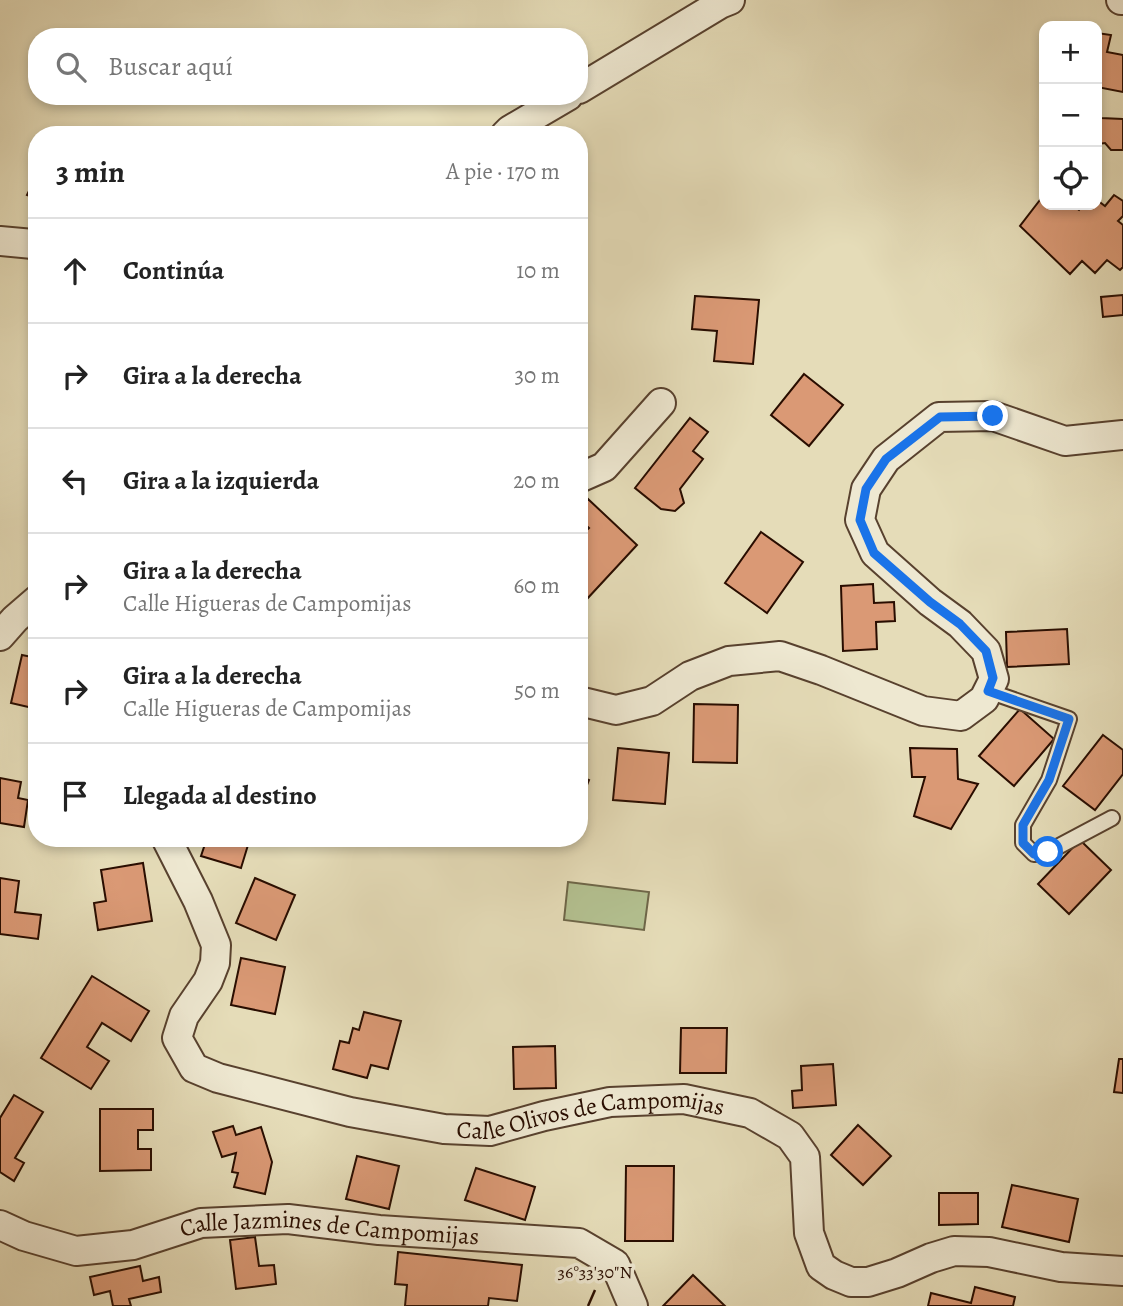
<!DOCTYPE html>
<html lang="es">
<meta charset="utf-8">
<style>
:root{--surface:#fff;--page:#f6f6f6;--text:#222;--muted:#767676;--line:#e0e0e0}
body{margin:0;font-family:Alegreya,serif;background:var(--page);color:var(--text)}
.controls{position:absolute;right:21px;top:21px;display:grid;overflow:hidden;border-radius:14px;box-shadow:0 4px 10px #0003}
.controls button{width:63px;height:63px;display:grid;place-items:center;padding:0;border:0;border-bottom:2px solid var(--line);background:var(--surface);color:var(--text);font:35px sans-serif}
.stop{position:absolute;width:21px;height:21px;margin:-16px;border:5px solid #1a73e8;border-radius:50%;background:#fff}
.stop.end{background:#1a73e8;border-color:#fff;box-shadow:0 2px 7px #0008}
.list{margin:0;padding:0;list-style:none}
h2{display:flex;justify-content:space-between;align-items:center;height:91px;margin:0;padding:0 28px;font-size:30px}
h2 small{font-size:23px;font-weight:400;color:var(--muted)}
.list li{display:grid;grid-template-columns:46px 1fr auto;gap:21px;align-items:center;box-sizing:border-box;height:105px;padding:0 28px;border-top:2px solid var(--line)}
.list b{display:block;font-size:26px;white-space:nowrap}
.list p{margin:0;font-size:23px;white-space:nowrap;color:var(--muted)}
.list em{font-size:23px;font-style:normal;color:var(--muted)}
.icon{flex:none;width:38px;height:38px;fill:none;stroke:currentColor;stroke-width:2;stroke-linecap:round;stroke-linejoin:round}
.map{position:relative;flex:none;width:1123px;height:1306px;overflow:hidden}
.search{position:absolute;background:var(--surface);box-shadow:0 4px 10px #0003;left:28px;top:28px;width:560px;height:77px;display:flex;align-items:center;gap:18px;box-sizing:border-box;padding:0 24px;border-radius:28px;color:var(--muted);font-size:26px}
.panel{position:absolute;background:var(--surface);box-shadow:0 4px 10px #0003;left:28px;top:126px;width:560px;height:721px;border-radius:28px}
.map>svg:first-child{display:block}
.green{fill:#b3c090;stroke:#6e6648;stroke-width:2}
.building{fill:#da9975;stroke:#290d00;stroke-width:2}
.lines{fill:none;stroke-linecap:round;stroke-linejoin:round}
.lane-casing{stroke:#58412e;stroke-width:18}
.street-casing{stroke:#58412e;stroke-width:32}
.lane{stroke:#eee8d1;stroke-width:14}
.street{stroke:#eee8d1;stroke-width:28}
.route{stroke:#1a73e8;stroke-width:9}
.ticks{fill:none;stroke:#290d00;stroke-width:2.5}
.labels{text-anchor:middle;stroke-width:7;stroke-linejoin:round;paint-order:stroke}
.street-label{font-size:24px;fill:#290d00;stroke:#eee8d1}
.ticks-label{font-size:18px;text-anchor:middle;fill:#290d00;stroke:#eee8d1;stroke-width:7;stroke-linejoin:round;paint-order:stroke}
</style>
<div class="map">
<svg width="1123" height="1306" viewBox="0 0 1123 1306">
<rect width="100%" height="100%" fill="#e5dcb8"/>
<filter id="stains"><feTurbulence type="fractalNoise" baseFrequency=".00286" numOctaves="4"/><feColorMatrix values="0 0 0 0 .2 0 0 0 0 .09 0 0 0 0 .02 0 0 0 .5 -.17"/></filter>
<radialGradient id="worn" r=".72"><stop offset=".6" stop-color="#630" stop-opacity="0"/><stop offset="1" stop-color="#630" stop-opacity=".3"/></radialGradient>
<polygon class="green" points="568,882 649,892 644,930 564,920"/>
<g class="building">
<polygon points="1097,33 1111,35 1107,52 1123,55 1123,92 1097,87"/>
<polygon points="1097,110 1101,110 1101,118 1123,119 1123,150 1111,150 1105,143 1097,144"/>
<polygon points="37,175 37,199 27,195"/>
<polygon points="1114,195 1123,201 1123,216 1118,221 1123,225 1123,267 1120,270 1107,260 1095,273 1082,261 1070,274 1020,226 1043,196 1044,205 1054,205 1058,208 1060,205 1072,205 1079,210 1083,205 1097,205 1097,200 1105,206"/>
<polygon points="1123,295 1123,315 1103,317 1101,297"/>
<polygon points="695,296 759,300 753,364 714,361 717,331 692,329"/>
<polygon points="804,374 843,405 809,446 771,415"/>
<polygon points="690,418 708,432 693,451 703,459 680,489 684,503 675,511 661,509 635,488"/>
<polygon points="588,499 637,545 586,600 579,594 579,537 589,528 579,519 579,509"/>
<polygon points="761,532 803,562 767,613 725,583"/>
<polygon points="873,584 874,603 894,602 895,621 876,622 877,649 843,651 841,586"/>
<polygon points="1067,629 1069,664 1007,667 1006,632"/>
<polygon points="22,655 37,658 37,709 11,703"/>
<polygon points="694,704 738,705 737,763 693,762"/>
<polygon points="1020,709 1054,739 1014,786 979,756"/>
<polygon points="1103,735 1123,750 1123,774 1095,810 1063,786"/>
<polygon points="618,748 669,753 665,804 613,800"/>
<polygon points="910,748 957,749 958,779 978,784 951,829 914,816 925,777 912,777"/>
<polygon points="579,776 589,780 579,805"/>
<polygon points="0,778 21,782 18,798 28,800 24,827 0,823"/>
<polygon points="207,838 235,838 235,841 248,845 241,868 201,856"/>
<polygon points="1080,840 1111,870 1069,914 1038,884"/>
<polygon points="143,863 152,921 98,930 94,903 106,901 101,870"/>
<polygon points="0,878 19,881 15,912 41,915 38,939 0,934"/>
<polygon points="255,878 295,895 276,940 236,923"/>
<polygon points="241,958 285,967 275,1014 231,1005"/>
<polygon points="92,976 149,1011 131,1041 102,1023 87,1047 109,1061 91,1089 41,1058"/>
<polygon points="364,1012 401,1021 388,1069 371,1065 367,1078 333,1069 340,1041 349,1043 353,1028 359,1030"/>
<polygon points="681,1028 727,1028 726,1073 680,1073"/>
<polygon points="555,1046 556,1088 514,1089 513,1047"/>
<polygon points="1119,1059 1123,1059 1123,1093 1114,1092"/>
<polygon points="833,1064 836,1105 793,1108 792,1091 802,1090 801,1066"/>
<polygon points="14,1095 43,1112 15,1158 24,1163 14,1181 0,1172 0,1118"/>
<polygon points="100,1109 153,1109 153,1130 138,1130 138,1149 151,1149 151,1170 100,1171"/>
<polygon points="858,1125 891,1156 863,1185 831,1155"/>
<polygon points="233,1126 236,1135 261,1127 272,1162 265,1194 234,1187 238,1173 232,1172 236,1153 222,1157 213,1132"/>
<polygon points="357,1156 399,1166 389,1209 346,1199"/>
<polygon points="626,1166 674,1166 673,1241 625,1241"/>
<polygon points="476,1168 535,1187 525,1220 465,1200"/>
<polygon points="1012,1185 1078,1199 1069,1242 1002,1227"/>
<polygon points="939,1193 978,1193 978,1224 939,1225"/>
<polygon points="255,1237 259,1266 274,1265 276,1284 236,1289 230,1240"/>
<polygon points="398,1252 522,1265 517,1301 489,1298 488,1306 405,1306 407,1285 395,1284"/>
<polygon points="140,1266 143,1281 159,1277 161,1292 129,1299 131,1306 113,1306 110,1291 94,1295 90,1277"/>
<polygon points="693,1275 725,1306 663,1306"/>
<polygon points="975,1287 1015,1297 1013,1306 928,1306 931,1293 971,1303"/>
</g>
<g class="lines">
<g class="lane-casing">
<polyline id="lane" points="988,691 1069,719 1049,780 1023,825 1023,843 1034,854 1048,852 1112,818"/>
</g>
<g class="street-casing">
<g id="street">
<polyline points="1121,0 1123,0"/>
<polyline points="579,89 720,4 730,0"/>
<polyline points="505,135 510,130 568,96"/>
<polyline points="0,241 33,244 37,247"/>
<polyline points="579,478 604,467 661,403"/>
<polyline points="0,636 15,619 37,600"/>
<polyline points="579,701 616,710 652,701 690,676 729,661 780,656 821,670 923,711 961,716 984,699 994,679 986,651 960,624 930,602 875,553 860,520 866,489 886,459 939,417 993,416 1065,441 1123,435"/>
<path id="s1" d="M166,838L198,901L216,945L215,963L208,981L184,1016L177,1038L194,1068L218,1078L350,1112L444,1129L490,1131L544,1116L610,1102L684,1099L750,1113L790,1136L805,1157L809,1233L821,1266L834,1275L851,1282H868L897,1273L931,1258L954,1251L989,1252L1061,1267L1123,1271"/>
<path id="s2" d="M0,1225L24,1236L76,1251L133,1245L201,1223L288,1219L379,1230L579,1243L615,1264L633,1306"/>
</g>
</g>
<use href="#lane" class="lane"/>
<use href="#street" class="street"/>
</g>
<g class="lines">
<polyline class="route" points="993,416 940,417 886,459 866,489 860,520 874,553 930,602 960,624 986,651 993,678 988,691 1069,719 1049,780 1023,825 1023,843 1034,854 1048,852"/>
</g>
<path class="ticks" d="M588,1306L595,1290"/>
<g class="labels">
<g class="street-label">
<text dy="8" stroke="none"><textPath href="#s1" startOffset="662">Calle Olivos de Campomijas</textPath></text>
<text dy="8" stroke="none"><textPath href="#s2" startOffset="338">Calle Jazmines de Campomijas</textPath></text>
</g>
</g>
<g class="ticks-label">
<text x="595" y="1278">36°33'30"N</text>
</g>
<rect width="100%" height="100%" filter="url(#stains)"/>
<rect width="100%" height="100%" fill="url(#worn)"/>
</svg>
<div class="controls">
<button>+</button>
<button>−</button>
<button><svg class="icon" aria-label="locate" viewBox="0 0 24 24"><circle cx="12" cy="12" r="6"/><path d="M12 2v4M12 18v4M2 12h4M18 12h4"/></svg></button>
</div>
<div class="stop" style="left:1048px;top:852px"></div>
<div class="stop end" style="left:993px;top:416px"></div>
<div class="search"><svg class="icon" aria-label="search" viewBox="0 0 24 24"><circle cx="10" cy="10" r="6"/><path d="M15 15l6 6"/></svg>Buscar aquí</div>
<section class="panel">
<h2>3 min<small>A pie · 170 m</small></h2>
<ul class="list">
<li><svg class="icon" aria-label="ahead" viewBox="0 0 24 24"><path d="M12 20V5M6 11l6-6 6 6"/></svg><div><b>Continúa</b></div><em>10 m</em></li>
<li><svg class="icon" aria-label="right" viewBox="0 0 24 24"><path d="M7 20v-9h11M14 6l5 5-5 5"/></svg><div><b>Gira a la derecha</b></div><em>30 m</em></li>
<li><svg class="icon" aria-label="left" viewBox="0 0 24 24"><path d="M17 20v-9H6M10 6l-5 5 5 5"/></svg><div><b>Gira a la izquierda</b></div><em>20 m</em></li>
<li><svg class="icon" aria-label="right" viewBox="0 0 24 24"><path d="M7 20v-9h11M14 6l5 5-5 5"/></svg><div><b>Gira a la derecha</b><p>Calle Higueras de Campomijas</p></div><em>60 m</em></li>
<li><svg class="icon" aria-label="right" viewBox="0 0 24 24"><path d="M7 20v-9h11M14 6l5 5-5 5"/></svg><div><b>Gira a la derecha</b><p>Calle Higueras de Campomijas</p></div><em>50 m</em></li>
<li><svg class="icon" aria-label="arrive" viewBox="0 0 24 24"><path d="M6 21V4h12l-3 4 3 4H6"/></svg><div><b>Llegada al destino</b></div></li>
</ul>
</section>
</div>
